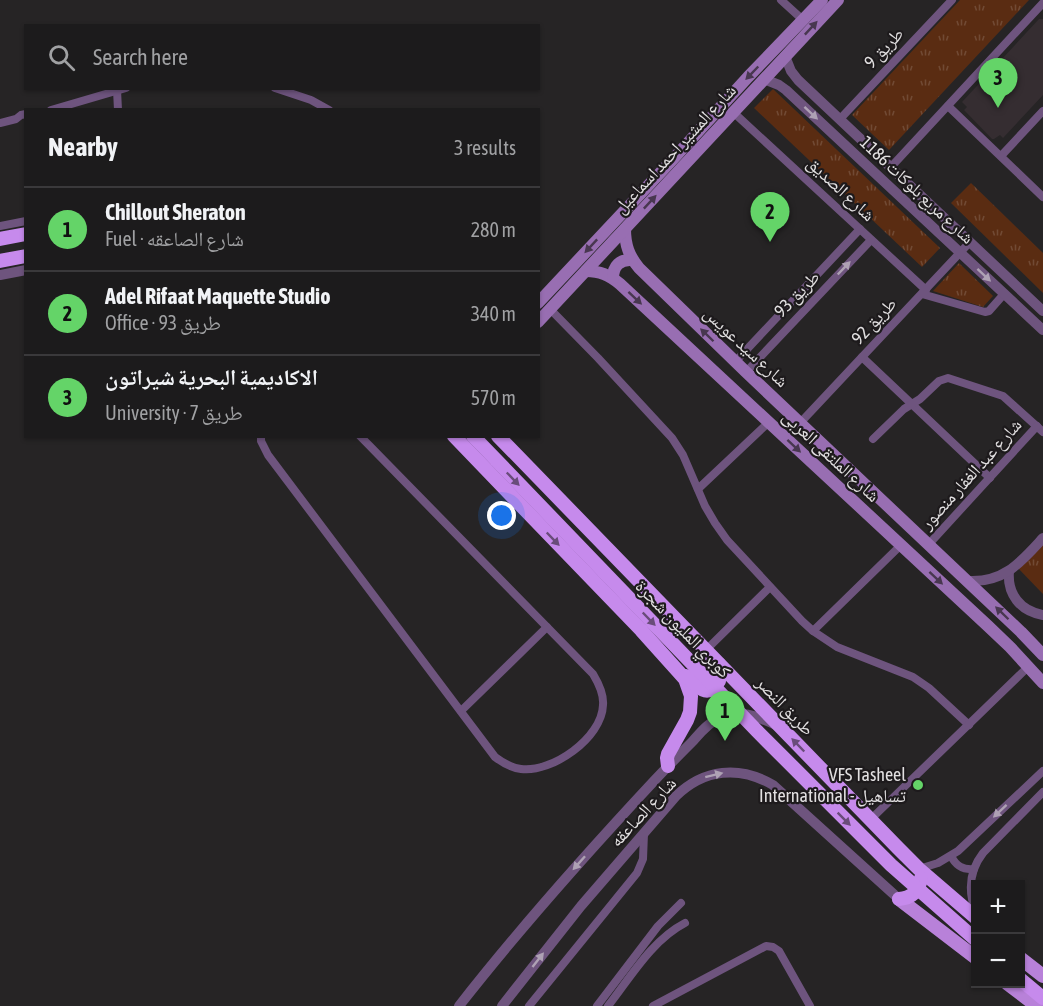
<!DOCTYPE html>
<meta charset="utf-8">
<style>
:root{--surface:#1c1b1c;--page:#252425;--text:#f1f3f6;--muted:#a0a1a3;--line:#3a393b;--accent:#64d468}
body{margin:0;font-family:"Asap Condensed","Noto Naskh Arabic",sans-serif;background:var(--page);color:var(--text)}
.controls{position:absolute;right:18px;bottom:18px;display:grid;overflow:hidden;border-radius:0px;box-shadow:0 2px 4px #0004}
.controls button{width:54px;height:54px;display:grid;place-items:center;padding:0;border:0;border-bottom:2px solid var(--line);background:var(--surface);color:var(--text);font:30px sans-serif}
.you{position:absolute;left:502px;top:516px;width:21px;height:21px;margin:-15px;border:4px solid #fff;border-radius:50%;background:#1a73e8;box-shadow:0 0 0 9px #1a73e833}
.badge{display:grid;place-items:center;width:39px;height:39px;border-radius:50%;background:var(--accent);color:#111;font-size:20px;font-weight:700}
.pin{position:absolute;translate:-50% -50px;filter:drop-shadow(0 2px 3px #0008)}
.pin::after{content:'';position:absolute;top:32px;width:21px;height:18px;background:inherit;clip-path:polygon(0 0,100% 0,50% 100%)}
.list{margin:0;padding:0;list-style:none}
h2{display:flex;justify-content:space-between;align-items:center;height:78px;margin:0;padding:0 24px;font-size:26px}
h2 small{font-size:20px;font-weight:400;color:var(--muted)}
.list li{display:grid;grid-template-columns:39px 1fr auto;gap:18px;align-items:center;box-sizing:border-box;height:84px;padding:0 24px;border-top:2px solid var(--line)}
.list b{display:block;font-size:22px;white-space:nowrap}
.list p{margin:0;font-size:20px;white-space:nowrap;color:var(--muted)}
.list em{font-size:20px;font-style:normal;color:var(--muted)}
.icon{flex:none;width:33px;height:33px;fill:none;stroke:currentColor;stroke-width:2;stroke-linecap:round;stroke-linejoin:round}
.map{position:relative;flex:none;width:1043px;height:1006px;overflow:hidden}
.search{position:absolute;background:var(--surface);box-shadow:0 2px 4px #0004;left:24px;top:24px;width:516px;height:66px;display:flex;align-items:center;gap:15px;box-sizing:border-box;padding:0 21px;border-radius:0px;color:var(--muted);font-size:22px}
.panel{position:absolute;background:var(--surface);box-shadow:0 2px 4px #0004;left:24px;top:108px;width:516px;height:330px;border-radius:0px}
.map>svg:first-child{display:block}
.built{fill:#352d31}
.grass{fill:url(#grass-tufts)}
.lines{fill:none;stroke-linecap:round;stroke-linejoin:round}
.minor{stroke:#6e547e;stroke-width:8}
.tertiary{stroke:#6e547e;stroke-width:10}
.secondary{stroke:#986eb2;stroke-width:12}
.primary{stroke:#b881d9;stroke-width:14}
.trunk{stroke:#c68aec;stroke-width:14}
.trunk-bridge{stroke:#c68aec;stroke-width:14}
.oneway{fill:#483750}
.oneway2{fill:#aea1b4}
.oneway3{fill:#694c7a}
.poi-dot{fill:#64d468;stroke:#1d1a1c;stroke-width:2}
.labels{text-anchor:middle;stroke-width:4.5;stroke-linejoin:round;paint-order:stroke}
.street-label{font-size:18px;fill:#e2e0e1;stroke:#1d1a1c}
.poi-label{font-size:18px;fill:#e2e0e1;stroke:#1d1a1c;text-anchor:end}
</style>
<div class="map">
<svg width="1043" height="1006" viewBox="0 0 1043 1006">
<defs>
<pattern id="grass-tufts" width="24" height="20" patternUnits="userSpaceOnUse" patternTransform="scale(1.5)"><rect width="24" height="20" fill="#5a2c12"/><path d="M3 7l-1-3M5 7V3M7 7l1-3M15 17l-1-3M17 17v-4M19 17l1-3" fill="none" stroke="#714a34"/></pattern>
</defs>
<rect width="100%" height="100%" fill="#262425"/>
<polygon class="built" points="1039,19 1043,19 1043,95 1003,138 1000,135 994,139 992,139 964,110 967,107 962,102"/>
<g class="grass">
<polygon points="960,0 1029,0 889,150 852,115"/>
<polygon points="773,89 940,248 922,267 754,108"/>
<polygon points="971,183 1043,253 1043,293 951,203"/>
<polygon points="959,263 993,296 983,307 933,291"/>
<polygon points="1043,538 1043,594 1016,566"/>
</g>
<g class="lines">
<g class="minor">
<polyline points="781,0 803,20"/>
<polyline points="275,88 311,100 329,110"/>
<polyline points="117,90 118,110"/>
<polyline points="948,106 1043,197"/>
<polyline points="51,110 126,88"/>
<polyline points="733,112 926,290"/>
<polyline points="840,119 952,0"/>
<polyline points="0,123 16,119 21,115 26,114"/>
<polyline points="1001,156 1043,111"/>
<polyline points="891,167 1043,3"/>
<polyline points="0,226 26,221"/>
<polyline points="922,294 985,312 989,311 1004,294"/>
<polyline points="550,309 598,358 672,438 683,455 705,506 715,523 727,540 802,621 813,631 837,647 913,677 929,688 969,725"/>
<polyline points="862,357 990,478"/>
<polyline points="735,362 860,229"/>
<polyline points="746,372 871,240"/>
<polyline points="801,422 970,242"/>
<path d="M261,436V441L268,455L495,757C503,763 511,768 521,769C552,773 602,738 603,705C604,694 599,684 593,674L360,436"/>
<polyline points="873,439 904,409 920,399 939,381 948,378 1003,396 1043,432"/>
<polyline points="698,489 769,422"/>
<polyline points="929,544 1037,426"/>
<polyline points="813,631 901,545"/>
<polyline points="706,650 770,587"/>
<polyline points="461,711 547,627"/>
<polyline points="871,819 1029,666"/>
<path d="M951,856C956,866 963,870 974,869"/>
<polyline points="919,869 938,863 958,851 1043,771"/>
<path d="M976,913C968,892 969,871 983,853L1043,792"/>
<polyline points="529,1006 637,873 643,859 644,833"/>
<polyline points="597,1006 658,926 681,903"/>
<path d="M608,1006C630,978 652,940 685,923"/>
<polyline points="653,1006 766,946 773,947 779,951 810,1006"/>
</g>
<g class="tertiary">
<polyline points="785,56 791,71 798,80 1043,311"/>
<polyline points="764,79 779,85 786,90 1043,330"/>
<polyline points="0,275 26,270"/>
<path d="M1009,571C1007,594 1020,611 1043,615"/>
<path d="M968,581C1004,583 1021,562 1043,538"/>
<path d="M459,1006C520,928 586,854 654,781C666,768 679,755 692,742C700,733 708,723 719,718C739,709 757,716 776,725"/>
<path d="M502,1006L581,906L676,796C704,769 739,765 773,785L899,899"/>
</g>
<g class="secondary">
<path d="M625,229C625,245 629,256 639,268L746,372L1021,632L1043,655"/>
<path d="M586,271C600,271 609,275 620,284L988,626L1010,647L1043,683"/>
<path d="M613,278C613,266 620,259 632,260"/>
<polyline points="538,303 675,157 748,77 822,0"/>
<polyline points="538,322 838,0"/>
</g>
<g class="primary">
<polyline points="899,899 976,958"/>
<polyline points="1020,958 1043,976"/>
<polyline points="1008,984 1037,1006"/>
</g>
<g class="trunk">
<polyline points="0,239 26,234"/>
<polyline points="0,261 26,256"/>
<polyline points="454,436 641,630 685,679 691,696 690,712 687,720 668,754 667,758 668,766"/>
<polyline points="498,436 898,848 919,869 976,918"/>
<path d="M686,676C697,685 707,701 719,681V664"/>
<path d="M899,899C912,898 919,891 921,878"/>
<polyline points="1020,979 1043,998"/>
</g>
<polyline class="trunk-bridge" points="473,436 757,731 891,865 976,940"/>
</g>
<defs><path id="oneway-solid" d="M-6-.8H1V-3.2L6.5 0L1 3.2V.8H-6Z" transform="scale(1.5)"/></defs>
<g class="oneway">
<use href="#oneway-solid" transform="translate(811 28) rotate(-47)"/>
<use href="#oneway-solid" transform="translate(752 73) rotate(134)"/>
<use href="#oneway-solid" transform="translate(650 202) rotate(-47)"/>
<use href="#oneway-solid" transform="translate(591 246) rotate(133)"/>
<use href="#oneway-solid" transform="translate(635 298) rotate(43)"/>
<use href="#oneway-solid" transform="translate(707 335) rotate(-136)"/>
<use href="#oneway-solid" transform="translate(794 446) rotate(43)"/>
<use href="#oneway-solid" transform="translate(936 578) rotate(43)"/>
<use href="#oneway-solid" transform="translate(1002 613) rotate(-136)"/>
</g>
<g class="oneway2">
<use href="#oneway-solid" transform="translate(811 113) rotate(43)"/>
<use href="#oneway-solid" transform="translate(844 268) rotate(-46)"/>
<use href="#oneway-solid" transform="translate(984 275) rotate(43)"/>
<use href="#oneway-solid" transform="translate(714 775) rotate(-14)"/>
<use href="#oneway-solid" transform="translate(1000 811) rotate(137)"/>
<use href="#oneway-solid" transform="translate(579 863) rotate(132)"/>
<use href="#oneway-solid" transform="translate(538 960) rotate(-52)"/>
</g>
<g class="oneway3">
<use href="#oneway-solid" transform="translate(513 479) rotate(46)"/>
<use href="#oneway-solid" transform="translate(553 539) rotate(46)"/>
<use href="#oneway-solid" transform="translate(649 619) rotate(46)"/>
<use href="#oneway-solid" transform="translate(798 745) rotate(-134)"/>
<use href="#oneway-solid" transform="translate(844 819) rotate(45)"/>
</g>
<circle class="poi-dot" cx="918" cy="785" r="6"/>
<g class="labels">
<g class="street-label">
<text transform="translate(884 48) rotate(-47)" y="6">طريق 9</text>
<text transform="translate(675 149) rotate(-47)" y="6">شارع المشير احمد اسماعيل</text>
<text transform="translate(841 189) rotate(43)" y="6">شارع الصديق</text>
<text transform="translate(917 190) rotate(43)" y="6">شارع مربع بلوكات 1186</text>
<text transform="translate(797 294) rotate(-46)" y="6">طريق 93</text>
<text transform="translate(874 321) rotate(-47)" y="6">طريق 92</text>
<text transform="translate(746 347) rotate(43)" y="6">شارع سيد عويس</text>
<text transform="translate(831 456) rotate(43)" y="6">شارع الملتقى العربى</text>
<text transform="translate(971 474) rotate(-48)" y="6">شارع عبد الغفار منصور</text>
<text transform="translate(683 629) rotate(46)" y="6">كوبري المليون شجرة</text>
<text transform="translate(785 706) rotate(46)" y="6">طريق النصر</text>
<text transform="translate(643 812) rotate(-47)" y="6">شارع الصاعقه</text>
</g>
<g class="poi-label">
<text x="906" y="781">VFS Tasheel<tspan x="906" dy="21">International - تساهيل</tspan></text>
</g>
</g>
</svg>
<div class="controls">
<button>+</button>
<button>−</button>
</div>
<div class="you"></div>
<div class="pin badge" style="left:725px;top:741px">1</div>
<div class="pin badge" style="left:770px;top:242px">2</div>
<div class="pin badge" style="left:998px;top:108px">3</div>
<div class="search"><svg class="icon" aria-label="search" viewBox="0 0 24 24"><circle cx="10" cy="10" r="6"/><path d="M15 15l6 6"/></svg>Search here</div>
<section class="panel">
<h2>Nearby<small>3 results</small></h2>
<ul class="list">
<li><span class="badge">1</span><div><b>Chillout Sheraton</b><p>Fuel · شارع الصاعقه</p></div><em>280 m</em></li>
<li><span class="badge">2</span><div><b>Adel Rifaat Maquette Studio</b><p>Office · طريق 93</p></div><em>340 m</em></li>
<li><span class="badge">3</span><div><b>الاكاديمية البحرية شيراتون</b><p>University · طريق 7</p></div><em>570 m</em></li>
</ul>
</section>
</div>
